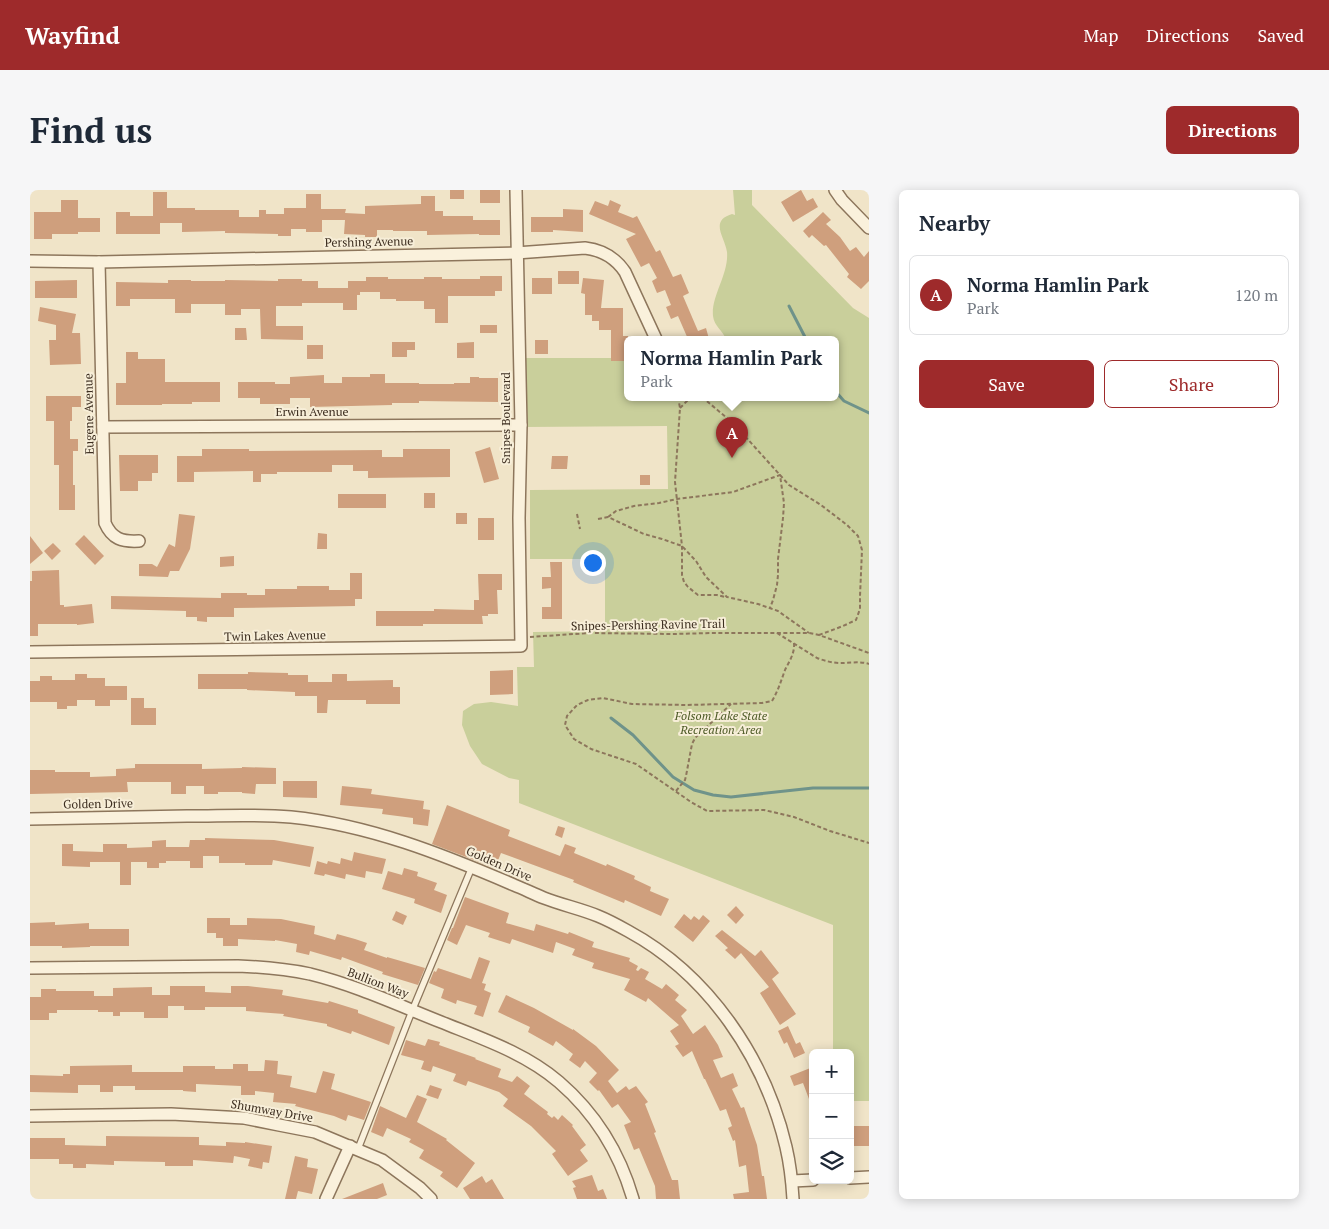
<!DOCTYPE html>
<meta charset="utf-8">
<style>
:root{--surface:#fff;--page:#f6f6f7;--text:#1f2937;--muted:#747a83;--line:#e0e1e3;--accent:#9e2a2b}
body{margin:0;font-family:"PT Serif",serif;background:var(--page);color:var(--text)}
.controls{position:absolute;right:15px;bottom:15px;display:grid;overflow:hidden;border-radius:8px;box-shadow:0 2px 12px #0003}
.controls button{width:45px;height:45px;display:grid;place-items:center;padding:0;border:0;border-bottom:1px solid var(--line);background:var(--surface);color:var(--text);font:25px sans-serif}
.you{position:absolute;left:562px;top:372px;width:18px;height:18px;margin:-12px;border:4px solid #fff;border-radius:50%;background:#1a73e8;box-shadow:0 0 0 8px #1a73e833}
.badge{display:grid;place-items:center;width:32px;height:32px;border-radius:50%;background:var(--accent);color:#fff;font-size:16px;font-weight:700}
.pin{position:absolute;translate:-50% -41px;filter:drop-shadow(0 1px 2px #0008)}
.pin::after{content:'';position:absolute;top:26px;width:18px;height:15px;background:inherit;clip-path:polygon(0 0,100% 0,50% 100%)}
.popup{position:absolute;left:594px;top:146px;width:215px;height:65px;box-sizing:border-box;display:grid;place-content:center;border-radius:8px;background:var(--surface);filter:drop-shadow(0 1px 4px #0005);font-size:16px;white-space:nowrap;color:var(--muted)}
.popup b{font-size:19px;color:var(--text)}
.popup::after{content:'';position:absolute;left:50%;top:100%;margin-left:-10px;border:10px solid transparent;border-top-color:var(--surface)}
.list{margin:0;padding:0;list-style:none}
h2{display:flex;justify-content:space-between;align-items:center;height:65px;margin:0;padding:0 20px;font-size:21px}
h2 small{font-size:16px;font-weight:400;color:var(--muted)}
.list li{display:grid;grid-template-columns:32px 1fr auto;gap:15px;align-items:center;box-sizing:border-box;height:80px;margin:0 10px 10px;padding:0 10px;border:1px solid var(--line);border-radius:8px}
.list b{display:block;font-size:19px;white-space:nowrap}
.list p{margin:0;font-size:16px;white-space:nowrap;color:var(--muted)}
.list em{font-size:16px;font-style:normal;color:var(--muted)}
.actions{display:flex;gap:10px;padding:15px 20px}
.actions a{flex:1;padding:11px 0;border:1px solid var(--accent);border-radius:8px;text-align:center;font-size:18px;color:var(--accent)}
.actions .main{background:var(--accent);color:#fff}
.icon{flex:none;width:28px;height:28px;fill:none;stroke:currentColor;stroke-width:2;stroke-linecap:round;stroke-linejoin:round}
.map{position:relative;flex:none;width:839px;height:1009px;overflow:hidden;border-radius:8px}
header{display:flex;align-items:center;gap:30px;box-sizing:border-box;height:70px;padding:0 25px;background:var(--accent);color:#fff}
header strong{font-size:24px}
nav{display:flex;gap:28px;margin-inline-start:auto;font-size:18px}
.intro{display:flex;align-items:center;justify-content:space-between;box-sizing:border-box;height:120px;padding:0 30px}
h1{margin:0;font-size:35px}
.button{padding:12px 22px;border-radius:8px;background:var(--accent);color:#fff;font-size:18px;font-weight:700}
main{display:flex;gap:30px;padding:0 30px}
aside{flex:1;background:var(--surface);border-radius:8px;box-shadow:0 2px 12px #0003}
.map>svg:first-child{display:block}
.green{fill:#c9cf9b}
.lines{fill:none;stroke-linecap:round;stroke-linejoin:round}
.stream{stroke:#6f938a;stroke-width:3}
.building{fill:#cf9f7d}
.service-casing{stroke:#8d765c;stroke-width:8}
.minor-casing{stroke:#8d765c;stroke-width:14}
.path{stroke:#8d765c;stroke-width:2;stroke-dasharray:4 2.5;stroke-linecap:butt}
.service{stroke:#faf1dc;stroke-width:5.5}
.minor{stroke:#faf1dc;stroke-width:11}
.labels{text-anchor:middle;stroke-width:4;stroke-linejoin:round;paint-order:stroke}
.street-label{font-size:12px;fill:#3d2e20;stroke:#f7eed8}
.park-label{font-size:12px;font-style:italic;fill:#4d5a26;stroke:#f7eed8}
</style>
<header>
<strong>Wayfind</strong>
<nav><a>Map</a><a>Directions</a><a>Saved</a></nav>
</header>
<div class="intro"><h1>Find us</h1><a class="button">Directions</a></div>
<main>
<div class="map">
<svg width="839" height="1009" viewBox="0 0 839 1009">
<rect width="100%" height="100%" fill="#f0e4c8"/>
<path class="green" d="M703,0H722V15L823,118L839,128V911H820V863H803V735L489,613V590L479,588L452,574L440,556L432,535L433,521L444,514L461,512L488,516L487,477H504L503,442L575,441V369H500V300L638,299L637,236L494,237V168H598V207H806V149H696C693,141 684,136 683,126C681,106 699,84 697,62C695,47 679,31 702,24L705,25Z"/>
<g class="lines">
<g class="stream">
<polyline points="759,116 776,149"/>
<polyline points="806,202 814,211 839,223"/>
<polyline points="581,528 603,545 643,587 664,600 683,605 701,607 783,598 839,598"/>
</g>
</g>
<g class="building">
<rect x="420" y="0" width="14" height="9"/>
<rect x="450" y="0" width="20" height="13"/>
<polygon points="771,0 777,11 783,8 788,17 763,32 751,12"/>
<polygon points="123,2 137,2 137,18 165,18 165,20 209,20 209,27 229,27 229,20 236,20 236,24 254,24 254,18 276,18 276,4 291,4 291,19 316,19 315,23 335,24 335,16 391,14 391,6 405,6 405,21 413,21 413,26 443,26 443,30 470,30 470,45 449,45 449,44 397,45 397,41 363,41 363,40 347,40 347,47 335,47 335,45 314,44 315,30 292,30 292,42 276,42 276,39 261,39 261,46 248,46 248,44 195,43 195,41 152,42 152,33 130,33 130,44 86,44 86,22 100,22 100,26 123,26"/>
<polygon points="31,10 48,10 48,28 70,28 70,42 48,42 48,44 22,44 22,49 4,49 4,22 31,22"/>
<polygon points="580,10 591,15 588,22 603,28 607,26 626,62 630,60 643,87 651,84 659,103 653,106 668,141 676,138 679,149 658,149 648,126 641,129 636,117 641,115 635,100 627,103 622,91 627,88 619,73 611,77 596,49 606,44 559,24 565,11 578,16"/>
<polygon points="533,19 553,20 553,42 523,40 523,42 501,42 501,27 533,27"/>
<polygon points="793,22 801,30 796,34 810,47 820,61 826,57 834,67 839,61 839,91 831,99 817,87 819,84 796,55 794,56 782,45 779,48 773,41"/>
<rect x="528" y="81" width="21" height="13"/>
<polygon points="450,86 472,86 472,101 465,101 465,106 418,106 418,133 405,133 405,119 394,119 394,111 366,111 366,109 350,109 350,102 330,102 330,105 327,105 327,120 313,120 313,113 272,113 272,116 246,116 246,136 273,136 273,150 231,149 230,119 211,119 211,125 195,125 195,114 161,114 161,123 145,123 145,109 100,109 100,116 86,116 86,92 138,93 138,90 161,90 161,91 195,91 195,90 248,91 248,89 272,89 272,91 288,91 288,98 318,98 318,91 336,91 336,87 358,87 358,89 394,89 394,87 412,87 412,89 450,89"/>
<rect x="502" y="88" width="20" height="16"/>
<polygon points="553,88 574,90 571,118 593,118 593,146 598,146 598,171 581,171 581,140 569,140 569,131 562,131 562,125 555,125 555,104 551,103"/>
<polygon points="47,90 47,108 5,108 5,91"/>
<polygon points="10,117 46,124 42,143 50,143 51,174 20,175 19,150 26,150 26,135 8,131"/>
<rect x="450" y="135" width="17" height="8"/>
<polygon points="205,138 216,138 217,150 205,150"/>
<rect x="505" y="150" width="13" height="14"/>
<polygon points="362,152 385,152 385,160 377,160 377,167 362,167"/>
<polygon points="444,152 444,168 427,168 427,153"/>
<rect x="277" y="155" width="16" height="14"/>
<polygon points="96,162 108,162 108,169 135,169 135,192 190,192 190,212 162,212 162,214 132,214 132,215 86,215 86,193 96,193"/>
<polygon points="340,184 355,184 355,193 389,193 389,194 424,194 424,193 440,193 440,187 449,187 449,188 468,188 468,212 389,211 389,213 362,213 362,215 280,217 280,208 260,208 260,214 230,214 230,208 208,208 208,192 245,192 245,194 260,194 260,187 294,185 294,193 312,193 312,187 340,187"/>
<polygon points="16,206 51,206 51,217 42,217 42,231 40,231 40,249 48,249 48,261 43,261 43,295 45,295 45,320 29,320 29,275 24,275 24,231 16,231"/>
<polygon points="460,257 469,289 454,293 445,262"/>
<polygon points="172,259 219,259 219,261 352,260 352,267 373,267 373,259 420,259 420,287 338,288 338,281 323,281 323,275 302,275 302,282 247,282 247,284 231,284 231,292 223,292 223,281 164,282 164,292 147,292 147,266 172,266"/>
<polygon points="89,265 128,265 128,283 122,283 122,291 108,291 108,301 90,301"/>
<polygon points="522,266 538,266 537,279 521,279"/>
<rect x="610" y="285" width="10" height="10"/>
<rect x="394" y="303" width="11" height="15"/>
<rect x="308" y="304" width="48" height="14"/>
<rect x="426" y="323" width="11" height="11"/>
<polygon points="149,324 165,326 160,359 149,381 140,381 138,387 109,386 109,374 122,374 127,377 139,354 145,357"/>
<rect x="448" y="328" width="16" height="22"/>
<polygon points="288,343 297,344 297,359 287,359"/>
<polygon points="54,345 74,366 65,375 45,354"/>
<polygon points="0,346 13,363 0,374"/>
<polygon points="23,353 31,361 22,370 14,361"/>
<polygon points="204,366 204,376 190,377 190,367"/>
<polygon points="520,372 532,372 532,429 512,429 512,417 521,417 521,398 512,399 512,387 521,387"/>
<polygon points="29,380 30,415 34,415 34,417 62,414 64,433 47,435 47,434 8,434 8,446 0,446 0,391 2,391 2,381"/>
<polygon points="320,383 332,383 332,409 325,409 325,416 204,418 204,427 177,427 177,432 167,431 167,427 156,427 156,421 81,419 81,406 191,408 191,403 217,403 217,405 235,405 235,399 267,399 267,396 299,396 299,400 320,400"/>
<polygon points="448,384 472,384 472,400 467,400 468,424 458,424 458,426 452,426 453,434 393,434 393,436 346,436 346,421 404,421 404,419 444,420 444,410 449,410"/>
<polygon points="483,480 483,504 460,505 460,481"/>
<polygon points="218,482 258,483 258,485 278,485 278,492 302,492 302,484 317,484 317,491 363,490 363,497 370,497 370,514 336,514 336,510 298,510 297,523 287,523 287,506 265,506 265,502 217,500 217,499 168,499 168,484 218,484"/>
<polygon points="45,484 57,484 57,488 75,488 75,496 97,496 97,510 80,510 80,516 65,516 65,510 47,510 47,516 37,516 37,519 27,519 27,512 0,512 0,491 10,491 10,486 22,486 22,490 45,490"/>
<polygon points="101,508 114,508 114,518 126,518 126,535 101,535"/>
<polygon points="105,574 172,574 172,579 212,578 212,577 246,578 246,594 226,594 225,604 212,603 212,602 188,602 188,604 174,604 174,596 156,596 156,604 141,604 141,592 97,592 98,602 0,604 0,580 25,580 25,582 60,582 60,587 86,586 86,579 105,578"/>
<polygon points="253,591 287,591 287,608 253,607"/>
<polygon points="312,596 342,599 341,604 394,611 393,619 400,620 398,636 383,634 383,628 352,624 353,619 310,615"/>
<polygon points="417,615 480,640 478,646 530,666 535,654 546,658 544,663 576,676 577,674 605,686 604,689 621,697 620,701 639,709 631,726 595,710 594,713 543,692 544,690 471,663 465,678 402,654"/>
<polygon points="528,636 535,638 532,648 525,645"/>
<polygon points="175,648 244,650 284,657 280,677 243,670 242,675 215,675 215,673 189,673 189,666 173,666 173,678 160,678 160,671 136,671 136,673 129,673 129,678 117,678 117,672 101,672 101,695 90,695 90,672 60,672 60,677 32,676 32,654 43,654 43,661 73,662 73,654 97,654 97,658 122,657 122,651 136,650 136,657 159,657 160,650 175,650"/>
<polygon points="324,662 356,669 352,684 336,681 335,688 316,684 315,689 295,684 294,686 284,684 287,671 297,674 298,671 310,674 311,668 322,671"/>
<polygon points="374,678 388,682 387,686 407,693 404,700 417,705 411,723 384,713 385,709 352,699 358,681 372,685"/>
<polygon points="435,707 479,723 476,733 504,741 506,734 538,744 539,742 564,752 562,757 600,768 599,771 608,776 606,780 608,781 611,778 619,782 615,789 632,799 636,794 649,805 645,810 657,820 651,826 663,844 675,835 688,855 693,867 683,870 691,888 703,883 708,896 702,899 711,918 714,917 727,955 732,986 734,986 737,1009 704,1009 703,1004 719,1002 716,975 709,977 705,950 703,951 698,938 702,936 696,919 690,921 675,889 674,889 662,861 653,867 645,856 649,854 640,841 649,835 618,808 616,812 594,800 600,789 562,778 564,773 542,765 545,759 526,752 523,763 482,749 480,754 458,747 460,743 436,735 427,755 417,750 422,738 423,738"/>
<polygon points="706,716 714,725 706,734 697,725"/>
<polygon points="366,721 377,726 373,735 362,730"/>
<polygon points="654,724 661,730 664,726 669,730 673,725 680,731 663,752 644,737"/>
<polygon points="177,728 200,728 200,735 217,735 217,728 251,729 285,736 284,744 305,750 307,744 325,749 337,753 334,760 357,768 357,767 395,778 388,795 352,784 353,782 312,767 311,770 280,761 279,765 266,762 267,754 245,750 245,751 208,749 208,756 193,756 193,748 186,748 186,743 177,743"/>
<polygon points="25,732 25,735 59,733 59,739 99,739 99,756 60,756 60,757 32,758 32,756 0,756 0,733"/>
<polygon points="692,740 725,766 731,760 749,783 742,789 766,824 750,835 730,803 739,797 711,763 705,769 695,760 698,758 685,746"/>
<polygon points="449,767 460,771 452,793 456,794 454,800 461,803 453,827 444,824 447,816 427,810 426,814 411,808 414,799 399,793 404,781 406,782 408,778 441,789"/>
<polygon points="140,796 175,796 175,802 201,803 201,796 218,796 253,800 252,805 298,813 299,811 328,820 328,823 365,837 359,855 322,841 321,844 297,836 297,834 253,826 254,824 216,821 216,817 175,817 175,820 154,820 154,816 138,816 138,828 114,828 114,822 90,822 90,826 83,826 83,822 68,822 68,820 27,820 27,823 19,823 19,830 0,830 0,807 11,807 11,799 26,799 26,801 64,801 64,806 83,806 83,798 122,797 122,805 140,805"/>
<polygon points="476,805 504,818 543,840 543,839 566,856 589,880 578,891 587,903 596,896 599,900 606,896 618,912 615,914 626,942 624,943 642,990 648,990 650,1009 626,1009 625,996 609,958 604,960 594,935 601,932 588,914 582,918 569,900 568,901 559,892 567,883 555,871 550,878 539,870 543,864 526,851 523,856 498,842 500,837 468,822"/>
<polygon points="758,836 766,854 770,852 775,863 764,868 757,852 754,854 748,841"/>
<polygon points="398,849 410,852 409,855 446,868 445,869 471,879 468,887 482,892 487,886 500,896 494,904 518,922 517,924 522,928 524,926 528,930 532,925 543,935 542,936 556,955 550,960 558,971 538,986 522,964 526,961 501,936 473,916 478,909 469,902 438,891 436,896 423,891 426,884 403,876 401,882 391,879 394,871 371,865 376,850 395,856"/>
<polygon points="235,870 248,871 247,884 262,886 260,897 286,903 293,881 305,884 301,899 341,912 334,930 318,925 316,931 304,926 265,916 266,914 243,912 244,903 225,901 225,905 211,905 211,896 166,894 166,902 153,901 153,900 105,900 105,896 83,896 83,902 70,902 70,895 48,895 48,903 0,902 0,885 33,886 33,884 40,884 40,876 102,875 102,882 153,882 153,876 185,876 185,879 203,879 203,874 218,874 218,881 234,881"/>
<polygon points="783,877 783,917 782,917 773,893 764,896 760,886"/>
<polygon points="400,895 412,899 408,909 396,905"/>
<polygon points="387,905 397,909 387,932 417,949 416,950 445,973 427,998 410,986 413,982 389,968 394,960 379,952 381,949 357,938 353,947 341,942 350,916 376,928"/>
<rect x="820" y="936" width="19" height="20"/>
<polygon points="76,946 169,947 169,955 196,956 196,952 215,953 215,952 242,956 239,973 233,972 232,979 218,976 220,969 204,966 203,973 163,970 163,976 135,976 135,972 84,971 84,975 56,974 56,978 43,978 43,974 29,974 29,969 0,969 0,948 35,948 35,955 76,956"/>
<polygon points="265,966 278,969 277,977 288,979 282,1004 268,1001 266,1009 255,1009"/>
<polygon points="562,985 568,1001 573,999 577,1009 547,1009 543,998 546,997 542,991"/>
<polygon points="452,986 456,993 462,989 474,1009 440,1009 433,998"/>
<polygon points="353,993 357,1005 347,1009 312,1009"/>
</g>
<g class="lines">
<g class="service-casing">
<polyline id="service" points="328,959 382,821 442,677"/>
</g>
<g class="minor-casing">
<g id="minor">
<polyline points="805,0 812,10 839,38"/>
<path d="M0,71L69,72L486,63L555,58C572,60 585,67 595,82L626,149"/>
<path d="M69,72L75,333C82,349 92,352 109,351"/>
<polyline points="73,237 491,235"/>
<polyline points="0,462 491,456 489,328 491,235 486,0"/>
<path d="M0,629C52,628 105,627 157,626C192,626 227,624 261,627C339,635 412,664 484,695C494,699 504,704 514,708C532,715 551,719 568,726C578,730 589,736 598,741C679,785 735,868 756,957C760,974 762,992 763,1009"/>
<path d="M0,778L208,776C232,777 256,779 280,784C325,795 368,815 411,832C453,849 495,863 529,892C565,923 590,964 603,1009"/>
<polyline points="0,926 141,924 214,928 249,935 285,942 352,970 390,998 401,1009"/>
<polyline points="820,988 839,987"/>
<polyline points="762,991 783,990"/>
<polyline points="296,1009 320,956"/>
</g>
</g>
<g class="path">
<polyline points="648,207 650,218 645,292 652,356 652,385 654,392 658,397 668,405 687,405 695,407"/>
<polyline points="672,207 704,234 759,295 791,315 817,335 828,346 832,360 830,406 830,419 826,430 813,436 789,445"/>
<polyline points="650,218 658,210 674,208"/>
<polyline points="547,324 550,339"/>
<polyline points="578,327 586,321 604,316 629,313 647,309 703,302 750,285 754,313 753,328 748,369 748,385 747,395 743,410 740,418"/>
<polyline points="568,329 578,327 614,344 632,349 652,356 666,371 676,387 697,407 728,414 748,421 779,443"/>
<path d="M747,443L787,468C795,471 803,473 811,473C820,473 830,471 839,474"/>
<polyline points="500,447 559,443 642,444 684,443 779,443 789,445 839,463"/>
<path d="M764,453C765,463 759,472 755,480C751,491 748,501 742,511L732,513L657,515L602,514L573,508L558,510L547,515L537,526L535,535L544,549L561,559L606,574L661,612L677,621L734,620L764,627L800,641L839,653"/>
<polyline points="646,601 655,590 656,586 662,554 665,548 701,514"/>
</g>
<use href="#service" class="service"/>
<use href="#minor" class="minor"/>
</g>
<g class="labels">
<g class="street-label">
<text transform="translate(339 52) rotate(-1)" y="4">Pershing Avenue</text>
<text x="282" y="226">Erwin Avenue</text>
<text transform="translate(59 224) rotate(-91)" y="4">Eugene Avenue</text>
<text transform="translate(476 228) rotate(-90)" y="4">Snipes Boulevard</text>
<text transform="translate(618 435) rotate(-1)" y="4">Snipes-Pershing Ravine Trail</text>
<text transform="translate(245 446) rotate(-1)" y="4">Twin Lakes Avenue</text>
<text transform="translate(68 614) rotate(-1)" y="4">Golden Drive</text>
<text transform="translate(469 674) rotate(23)" y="4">Golden Drive</text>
<text transform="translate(348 793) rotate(21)" y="4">Bullion Way</text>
<text transform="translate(242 921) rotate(10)" y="4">Shumway Drive</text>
</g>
<g class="park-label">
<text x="691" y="530">Folsom Lake State<tspan x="691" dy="14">Recreation Area</tspan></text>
</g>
</g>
</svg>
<div class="controls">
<button>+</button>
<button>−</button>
<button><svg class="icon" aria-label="layers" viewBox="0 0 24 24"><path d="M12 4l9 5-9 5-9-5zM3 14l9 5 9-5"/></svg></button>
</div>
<div class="you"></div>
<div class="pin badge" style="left:702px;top:268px">A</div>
<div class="popup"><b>Norma Hamlin Park</b>Park</div>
</div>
<aside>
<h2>Nearby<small></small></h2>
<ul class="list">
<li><span class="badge">A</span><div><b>Norma Hamlin Park</b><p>Park</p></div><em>120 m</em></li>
</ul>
<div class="actions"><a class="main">Save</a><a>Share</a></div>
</aside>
</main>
